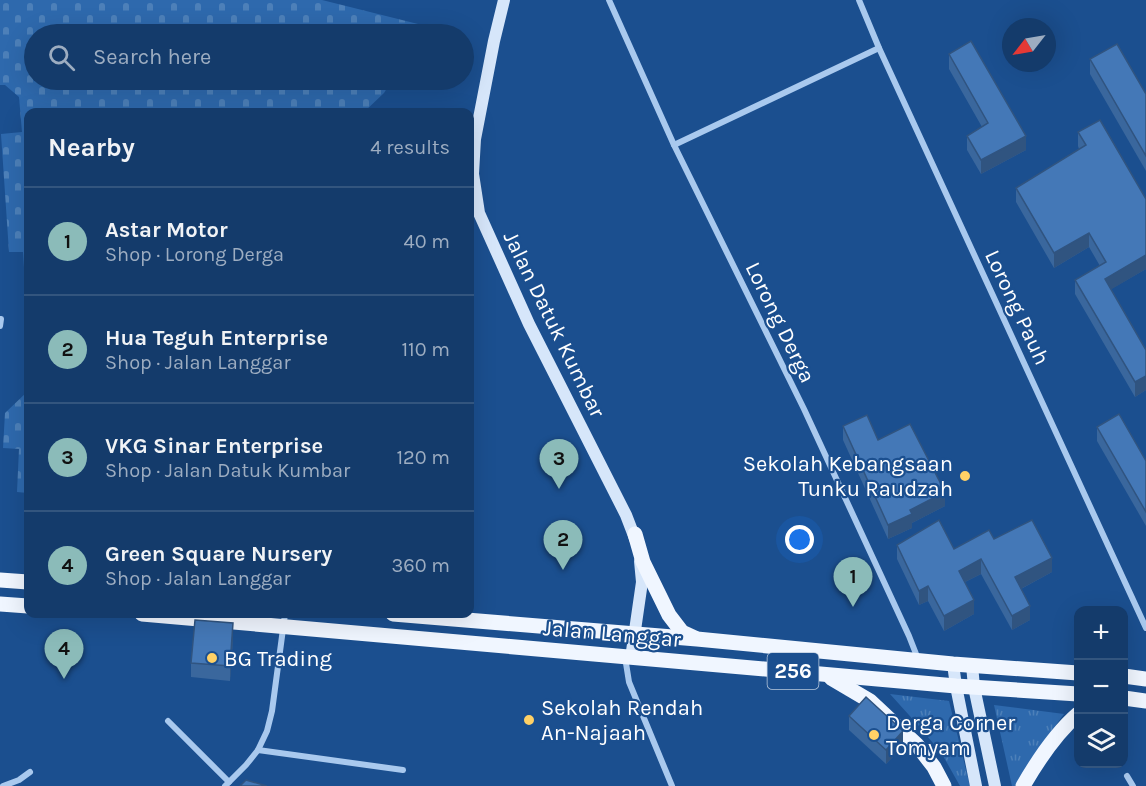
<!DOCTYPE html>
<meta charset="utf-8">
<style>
:root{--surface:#143b6b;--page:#214673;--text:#f1f3f6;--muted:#9dadc1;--line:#33557e;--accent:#8bbbb9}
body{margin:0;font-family:Karla,sans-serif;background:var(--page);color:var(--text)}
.controls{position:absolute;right:18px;bottom:18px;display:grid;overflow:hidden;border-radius:12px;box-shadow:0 6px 24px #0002}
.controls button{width:54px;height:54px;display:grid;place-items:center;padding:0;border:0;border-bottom:2px solid var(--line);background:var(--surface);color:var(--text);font:30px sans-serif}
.compass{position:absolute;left:1002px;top:18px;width:54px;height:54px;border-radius:50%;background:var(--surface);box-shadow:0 6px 24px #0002;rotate:239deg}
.you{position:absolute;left:800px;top:540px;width:21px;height:21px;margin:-15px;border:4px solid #fff;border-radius:50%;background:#1a73e8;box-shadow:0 0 0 9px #1a73e833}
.badge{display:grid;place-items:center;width:39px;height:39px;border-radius:50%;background:var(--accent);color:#111;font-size:20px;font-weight:700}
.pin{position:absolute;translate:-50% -50px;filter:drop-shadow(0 2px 3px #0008)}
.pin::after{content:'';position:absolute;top:32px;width:21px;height:18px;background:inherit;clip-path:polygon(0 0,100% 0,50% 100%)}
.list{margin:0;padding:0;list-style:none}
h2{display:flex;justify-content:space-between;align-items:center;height:78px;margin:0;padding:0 24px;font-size:26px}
h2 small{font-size:20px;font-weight:400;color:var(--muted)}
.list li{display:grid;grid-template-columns:39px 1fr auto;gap:18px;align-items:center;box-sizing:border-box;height:108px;padding:0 24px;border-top:2px solid var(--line)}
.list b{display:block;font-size:22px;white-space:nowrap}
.list p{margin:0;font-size:20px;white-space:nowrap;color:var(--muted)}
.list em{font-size:20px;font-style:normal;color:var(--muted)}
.icon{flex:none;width:33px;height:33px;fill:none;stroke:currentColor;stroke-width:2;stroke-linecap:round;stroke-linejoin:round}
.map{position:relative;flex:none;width:1146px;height:786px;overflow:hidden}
.search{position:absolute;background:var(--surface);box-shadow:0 6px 24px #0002;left:24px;top:24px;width:450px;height:66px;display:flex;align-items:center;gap:15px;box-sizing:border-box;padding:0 21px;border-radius:33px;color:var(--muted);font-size:22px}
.panel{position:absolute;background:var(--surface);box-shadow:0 6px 24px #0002;left:24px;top:108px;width:450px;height:510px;border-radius:12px}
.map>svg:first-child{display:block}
.grass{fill:url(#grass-tufts)}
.cemetery{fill:url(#cemetery-stones)}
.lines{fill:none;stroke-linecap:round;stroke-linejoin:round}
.street{stroke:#a9c9ee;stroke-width:6}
.secondary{stroke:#d6e6fa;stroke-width:12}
.primary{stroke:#f0f6ff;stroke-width:15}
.wall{fill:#3a679d}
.shaded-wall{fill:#305480}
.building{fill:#4478b7;stroke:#305480;stroke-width:1.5}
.poi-dot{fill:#ffd166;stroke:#1b4f8f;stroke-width:2}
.labels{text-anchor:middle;stroke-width:4.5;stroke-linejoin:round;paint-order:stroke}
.shield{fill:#1b4f8f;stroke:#bbcadd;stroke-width:1.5}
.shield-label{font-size:21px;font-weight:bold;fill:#fff}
.street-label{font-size:22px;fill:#fff;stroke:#1b4f8f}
.poi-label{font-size:22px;fill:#fff;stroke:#1b4f8f;text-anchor:start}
</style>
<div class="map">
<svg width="1146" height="786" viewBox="0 0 1146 786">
<defs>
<pattern id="grass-tufts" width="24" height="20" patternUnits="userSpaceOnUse" patternTransform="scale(1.5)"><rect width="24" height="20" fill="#2e69ad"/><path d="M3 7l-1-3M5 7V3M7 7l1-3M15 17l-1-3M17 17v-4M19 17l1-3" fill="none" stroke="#4d80b9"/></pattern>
<pattern id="cemetery-stones" width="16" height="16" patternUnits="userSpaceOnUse" patternTransform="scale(1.5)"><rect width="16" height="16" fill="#2e69ad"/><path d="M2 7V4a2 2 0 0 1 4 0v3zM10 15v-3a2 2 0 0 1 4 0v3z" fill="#4d80b9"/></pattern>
</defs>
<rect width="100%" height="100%" fill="#1b4f8f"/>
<g class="grass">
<polygon points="890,694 949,701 970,786 960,786 942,754 918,725"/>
<polygon points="994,705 1064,714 1035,753 1015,786 1012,786"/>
</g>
<g class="cemetery">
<polygon points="0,0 322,0 422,25 417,34 34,34 34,80 392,80 384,93 364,112 28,112 28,330 23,252 9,252 1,134 22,132 19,97 5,85 0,85"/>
<polygon points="28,391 28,493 17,492 19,449 3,448 5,413"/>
</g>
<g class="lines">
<g class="street">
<polyline points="609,0 674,145 804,409 909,636 918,659"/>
<polyline points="859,0 879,48 1146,628"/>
<polyline points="674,145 879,48"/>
<polyline points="0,326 1,319"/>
<polyline points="625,657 629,682 672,786"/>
<polyline points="168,721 229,782"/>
<polyline points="258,750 403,770"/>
<polyline points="1127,776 1133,786"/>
<polyline points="3,786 19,780 30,772"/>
<polyline points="225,786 246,765 258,750 267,731 272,711 285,614"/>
</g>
<g class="secondary">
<polyline points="504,0 494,41 475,139 473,174 479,213 529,324 626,515 636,541"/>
<polyline points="631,658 642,582 640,561"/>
<polyline points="953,664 956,686 976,786"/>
<polyline points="972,665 974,687 995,786"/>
</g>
<g class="primary">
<polyline points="635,534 643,562 669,615 682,632 695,638"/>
<polyline points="0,580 28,582"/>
<polyline points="0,604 28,606"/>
<polyline points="142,614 956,686 1078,694"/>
<polyline points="393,614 697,639 953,664 1078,673"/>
<polyline points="1124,676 1146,679"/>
<polyline points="831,678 870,701 917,745 934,767 944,786"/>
<polyline points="1124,698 1146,701"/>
<path d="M1023,786C1038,760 1056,733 1078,714"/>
</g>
</g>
<g class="wall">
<polygon points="949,54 1026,150 981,174 967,150 967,136 982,127 949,69"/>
<polygon points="1090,59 1146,94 1146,171 1090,74"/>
<polygon points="1078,132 1146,199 1146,269 1111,289 1146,350 1146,390 1135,397 1075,294 1075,280 1100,266 1089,247 1054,268 1016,202 1016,188 1079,149 1078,146"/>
<polygon points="843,426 878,440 945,506 912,523 912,528 888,539 843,440"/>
<polygon points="1097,427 1146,461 1146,526 1097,441"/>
<polygon points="994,539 1052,572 1021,589 1030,620 1012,630 981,574 965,582 974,614 944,631 928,601 919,605 897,559 897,545 954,549"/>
<polygon points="233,638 230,681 191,677 191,663"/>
<polygon points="849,716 903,746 886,764 849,730"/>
</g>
<g class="shaded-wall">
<polygon points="1026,136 1026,150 981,174 981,160"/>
<polygon points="1089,233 1089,247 1054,268 1054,253"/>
<polygon points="1146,255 1146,269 1105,293 1105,279"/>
<polygon points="1146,376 1146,390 1135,397 1135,382"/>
<polygon points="471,490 471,509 470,527 470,508"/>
<polygon points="945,492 945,506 912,523 912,528 888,539 888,525 910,510"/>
<polygon points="1052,558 1052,572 1015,592 1015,577"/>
<polygon points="981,559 981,574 959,585 959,571"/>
<polygon points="928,586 928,601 919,605 919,591"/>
<polygon points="974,600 974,614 944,631 944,616"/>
<polygon points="1030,606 1030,620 1012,630 1012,616"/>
<polygon points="233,623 233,638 230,681 230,666"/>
<polygon points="903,731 903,746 886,764 886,750"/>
</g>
<g class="building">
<polygon points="971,41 1026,136 981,160 967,136 988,123 949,54"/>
<polygon points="1117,44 1146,94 1146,156 1090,59"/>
<polygon points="1100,120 1146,199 1146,255 1105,279 1146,350 1146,376 1135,382 1075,280 1106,262 1089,233 1054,253 1016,188 1086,145 1078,132"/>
<polygon points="1119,414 1146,461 1146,512 1097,427"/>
<polygon points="867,415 878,440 910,424 945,492 910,510 912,514 888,525 843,426"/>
<polygon points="470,490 471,490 470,508"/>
<polygon points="939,520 954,549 989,530 994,539 1032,520 1052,558 1015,577 1030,606 1012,616 981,559 959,571 974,600 944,616 928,586 919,591 897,545"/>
<polygon points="195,620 233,623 230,666 191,663"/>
<polygon points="866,697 903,731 886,750 849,716"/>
<polygon points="246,780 267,786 240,786"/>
</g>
<g class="poi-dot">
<circle cx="965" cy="476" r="6"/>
<circle cx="212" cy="658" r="6"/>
<circle cx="529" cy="720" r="6"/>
<circle cx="874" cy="735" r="6"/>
</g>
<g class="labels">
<rect class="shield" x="767.5" y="653" width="51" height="36" rx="4.5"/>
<g class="shield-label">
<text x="793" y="678">256</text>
</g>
<g class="street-label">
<text transform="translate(1018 307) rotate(65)" y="8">Lorong Pauh</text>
<text transform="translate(781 322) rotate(64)" y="8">Lorong Derga</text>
<text transform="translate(555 324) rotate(64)" y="8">Jalan Datuk Kumbar</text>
<text transform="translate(612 633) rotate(5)" y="8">Jalan Langgar</text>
</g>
<g class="poi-label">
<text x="953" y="471" text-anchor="end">Sekolah Kebangsaan<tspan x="953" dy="25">Tunku Raudzah</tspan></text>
<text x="224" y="666">BG Trading</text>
<text x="541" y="715">Sekolah Rendah<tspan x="541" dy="25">An-Najaah</tspan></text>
<text x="886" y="730">Derga Corner<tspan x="886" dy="25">Tomyam</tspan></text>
</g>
</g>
</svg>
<div class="controls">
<button>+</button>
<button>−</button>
<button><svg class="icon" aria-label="layers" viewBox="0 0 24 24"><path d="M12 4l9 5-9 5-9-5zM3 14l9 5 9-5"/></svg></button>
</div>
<svg class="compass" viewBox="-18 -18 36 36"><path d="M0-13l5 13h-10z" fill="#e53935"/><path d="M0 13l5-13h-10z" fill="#9dadc1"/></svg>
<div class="you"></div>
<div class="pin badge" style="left:853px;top:607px">1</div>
<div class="pin badge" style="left:563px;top:570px">2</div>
<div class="pin badge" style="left:559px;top:489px">3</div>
<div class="pin badge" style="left:64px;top:679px">4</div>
<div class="search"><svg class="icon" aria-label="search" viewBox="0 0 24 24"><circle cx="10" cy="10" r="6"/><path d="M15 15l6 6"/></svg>Search here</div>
<section class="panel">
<h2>Nearby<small>4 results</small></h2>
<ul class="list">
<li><span class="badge">1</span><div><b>Astar Motor</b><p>Shop · Lorong Derga</p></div><em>40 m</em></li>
<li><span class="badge">2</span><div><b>Hua Teguh Enterprise</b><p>Shop · Jalan Langgar</p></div><em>110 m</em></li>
<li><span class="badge">3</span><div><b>VKG Sinar Enterprise</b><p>Shop · Jalan Datuk Kumbar</p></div><em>120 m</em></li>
<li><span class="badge">4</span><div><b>Green Square Nursery</b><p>Shop · Jalan Langgar</p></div><em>360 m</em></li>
</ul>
</section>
</div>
